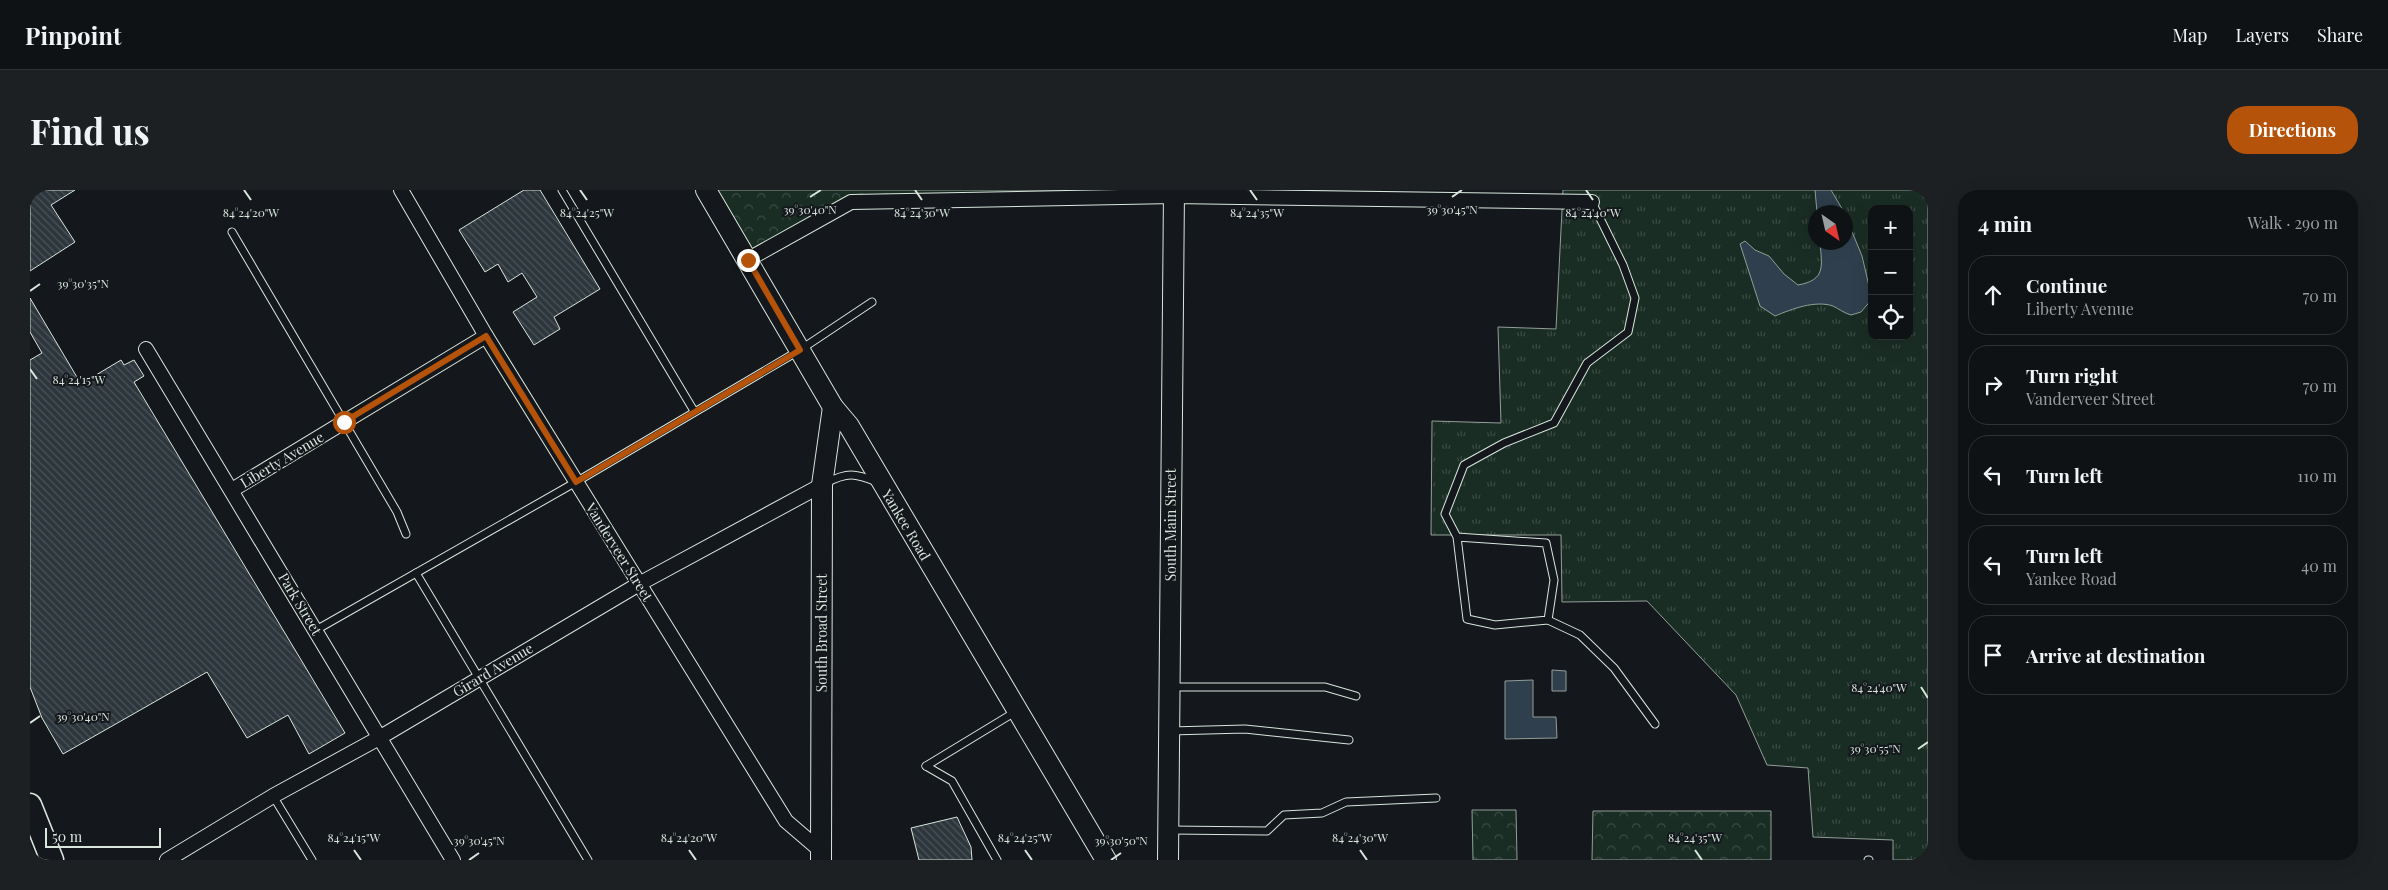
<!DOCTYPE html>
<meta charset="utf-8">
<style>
:root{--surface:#0f1215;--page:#1d2022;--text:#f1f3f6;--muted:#9b9ea0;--line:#2f3234;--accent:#b45309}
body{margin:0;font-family:"Playfair Display",serif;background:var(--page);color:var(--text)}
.controls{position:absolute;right:15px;top:15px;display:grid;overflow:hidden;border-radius:10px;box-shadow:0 5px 20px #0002}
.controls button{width:45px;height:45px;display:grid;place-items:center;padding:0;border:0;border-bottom:1px solid var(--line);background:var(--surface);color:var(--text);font:25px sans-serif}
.compass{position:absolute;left:1778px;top:15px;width:45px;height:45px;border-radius:50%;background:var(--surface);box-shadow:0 5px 20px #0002;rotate:146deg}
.scale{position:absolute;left:15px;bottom:12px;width:116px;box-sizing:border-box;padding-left:5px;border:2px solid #d8e6dc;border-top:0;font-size:14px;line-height:18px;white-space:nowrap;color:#d8e6dc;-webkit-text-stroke:4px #14181c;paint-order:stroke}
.stop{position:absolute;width:15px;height:15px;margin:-11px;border:4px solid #b45309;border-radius:50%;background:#fff}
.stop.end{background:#b45309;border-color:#fff;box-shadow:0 1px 5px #0008}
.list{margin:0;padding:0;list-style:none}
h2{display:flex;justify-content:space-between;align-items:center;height:65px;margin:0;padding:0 20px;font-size:21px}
h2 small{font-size:16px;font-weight:400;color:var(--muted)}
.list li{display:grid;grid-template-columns:32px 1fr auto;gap:15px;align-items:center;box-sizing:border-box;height:80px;margin:0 10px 10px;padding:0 10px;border:1px solid var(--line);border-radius:20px}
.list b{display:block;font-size:19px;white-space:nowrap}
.list p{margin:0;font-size:16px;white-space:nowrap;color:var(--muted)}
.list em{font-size:16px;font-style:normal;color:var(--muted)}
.icon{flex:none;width:28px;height:28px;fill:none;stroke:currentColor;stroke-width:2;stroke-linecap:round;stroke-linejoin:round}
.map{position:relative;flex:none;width:1898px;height:670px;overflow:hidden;border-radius:20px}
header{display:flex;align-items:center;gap:30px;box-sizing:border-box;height:70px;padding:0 25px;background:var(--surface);border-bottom:1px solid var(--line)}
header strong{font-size:24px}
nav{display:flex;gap:28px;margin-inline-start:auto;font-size:18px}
.intro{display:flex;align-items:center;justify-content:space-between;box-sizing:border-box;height:120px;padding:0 30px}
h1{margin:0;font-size:35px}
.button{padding:12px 22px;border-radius:20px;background:var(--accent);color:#fff;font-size:18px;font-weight:700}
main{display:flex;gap:30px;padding:0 30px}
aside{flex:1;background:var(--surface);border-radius:20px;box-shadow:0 5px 20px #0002}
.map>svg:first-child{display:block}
.grass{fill:url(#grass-tufts);stroke:#939e99;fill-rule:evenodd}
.park{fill:url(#park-crowns);stroke:#939e99}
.water{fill:#2f3f4d;stroke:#939e99}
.building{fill:url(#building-back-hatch);stroke:#d8e6dc}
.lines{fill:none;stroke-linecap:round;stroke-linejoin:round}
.lane-casing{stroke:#d8e6dc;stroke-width:9}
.street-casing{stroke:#d8e6dc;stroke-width:16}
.secondary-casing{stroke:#d8e6dc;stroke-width:22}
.primary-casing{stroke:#d8e6dc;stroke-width:25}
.lane{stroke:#14181c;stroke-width:7}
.street{stroke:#14181c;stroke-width:14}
.secondary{stroke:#14181c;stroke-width:20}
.primary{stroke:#14181c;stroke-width:22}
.route{stroke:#b45309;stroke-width:6}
.ticks{fill:none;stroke:#d8e6dc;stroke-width:2}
.labels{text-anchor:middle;stroke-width:4;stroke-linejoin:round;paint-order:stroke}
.street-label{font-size:14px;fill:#d8e6dc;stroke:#14181c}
.ticks-label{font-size:12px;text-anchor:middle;fill:#d8e6dc;stroke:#14181c;stroke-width:4;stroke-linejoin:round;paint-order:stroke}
</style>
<header>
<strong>Pinpoint</strong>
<nav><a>Map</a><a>Layers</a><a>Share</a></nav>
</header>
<div class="intro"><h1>Find us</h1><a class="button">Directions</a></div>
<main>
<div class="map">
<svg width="1898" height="670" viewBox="0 0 1898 670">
<defs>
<pattern id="grass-tufts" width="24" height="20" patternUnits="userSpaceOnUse" patternTransform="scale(1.25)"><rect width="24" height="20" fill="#1a2d24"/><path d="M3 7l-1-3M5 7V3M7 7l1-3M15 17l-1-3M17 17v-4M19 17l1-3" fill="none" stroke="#3b4b43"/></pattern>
<pattern id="park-crowns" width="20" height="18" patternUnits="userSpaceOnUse" patternTransform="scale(1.25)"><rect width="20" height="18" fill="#1a2d24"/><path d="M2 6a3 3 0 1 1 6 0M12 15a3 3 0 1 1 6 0" fill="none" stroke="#3b4b43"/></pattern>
<pattern id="building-back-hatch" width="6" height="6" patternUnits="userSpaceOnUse" patternTransform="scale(1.25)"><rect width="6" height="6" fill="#2c363c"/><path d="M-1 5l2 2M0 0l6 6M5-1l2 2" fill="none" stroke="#4a5358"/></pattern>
</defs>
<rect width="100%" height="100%" fill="#14181c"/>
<path class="grass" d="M1533,0H1898V670H1863V650L1783,647L1778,578L1737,575L1706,505L1617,411L1532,412L1531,345H1401L1402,231L1471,233L1468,137L1526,139ZM1842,19H1879V146H1842ZM1786,22H1816V52H1786Z"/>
<g class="park">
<polygon points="676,0 1144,0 821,12 717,70"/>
<polygon points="1442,620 1486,620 1487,670 1443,670"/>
<polygon points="1563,621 1741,621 1741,670 1562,670"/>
</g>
<g class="water">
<polygon points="1785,0 1801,0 1814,22 1787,22"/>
<path d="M1816,27L1832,66L1842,109L1831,122L1821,125C1814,123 1809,119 1803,116C1785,110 1762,119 1745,126L1730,116L1710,54L1715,51L1725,60L1739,66L1754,84L1768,95C1796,90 1792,76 1790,53L1816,52Z"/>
<polygon points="1522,480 1536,481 1536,501 1522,501"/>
<polygon points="1503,490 1503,527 1526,527 1527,548 1475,549 1475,491"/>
</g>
<g class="building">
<polygon points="0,0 45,0 21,15 45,52 0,81"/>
<polygon points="494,0 510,0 570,99 524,127 530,139 504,155 483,122 507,107 492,83 478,92 468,74 455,82 429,40"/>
<polygon points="0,108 51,194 91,170 94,175 104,170 114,186 104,192 315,543 279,564 258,525 217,548 177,482 33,564 12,528 0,497 0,170 12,163 0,142"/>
<polygon points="927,627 941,657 942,670 889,670 881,638"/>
</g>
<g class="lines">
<g class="lane-casing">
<g id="lane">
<polyline points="532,0 664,221"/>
<polyline points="202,42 367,322 376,344"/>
<path d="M796,293C817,282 825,283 847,292"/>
<polyline points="1427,347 1516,353 1524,390 1518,430 1465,435 1437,429 1427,347 1415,324 1434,275 1474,253 1524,233 1557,173 1598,142 1605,108 1593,75 1562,12"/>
<polyline points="386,383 558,670"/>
<polyline points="1518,430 1550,445 1584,478 1625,534"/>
<polyline points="286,440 546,292 770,160 842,112"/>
<polyline points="1140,497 1295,497 1326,506"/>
<polyline points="1140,541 1215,539 1319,550"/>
<polyline points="896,576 922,591 967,670"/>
<polyline points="896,576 985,522"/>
<polyline points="243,606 282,670"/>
<polyline points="1139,640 1237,641 1254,625 1292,623 1316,612 1406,608"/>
<polyline points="1838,670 1839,670"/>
</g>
</g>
<g class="street-casing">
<g id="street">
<polyline points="371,0 456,146 756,631 791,661"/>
<polyline points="717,70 821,12 1144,6 1562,12"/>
<polyline points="116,159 423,670"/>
<polyline points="202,300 456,146"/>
<polyline points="137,670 243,606 349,548 609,394 792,295"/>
</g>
</g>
<g class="secondary-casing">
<g id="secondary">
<polyline points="676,0 803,217 819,236 1076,670"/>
<polyline points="791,670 792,295 803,217"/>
<polyline points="1138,670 1144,0"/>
</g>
</g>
<g class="primary-casing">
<polyline id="primary" points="0,615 22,670"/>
</g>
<use href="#lane" class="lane"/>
<use href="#street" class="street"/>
<use href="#secondary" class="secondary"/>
<use href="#primary" class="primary"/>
</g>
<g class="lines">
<polyline class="route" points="314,232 456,146 546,292 770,160 718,70"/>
</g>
<path class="ticks" d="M214,0L221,10M550,0L557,10M885,0L892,10M1220,0L1227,10M1556,0L1563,10M780,7L791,0M1422,7L1432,0M0,101L10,94M0,179L7,189M1891,497L1898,508M0,533L10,526M1888,559L1898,552M324,660L331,670M659,660L666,670M995,660L1002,670M1330,660L1337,670M1665,660L1672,670M439,670L449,663M1081,670L1091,663"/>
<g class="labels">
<g class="street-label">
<text transform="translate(252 270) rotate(-31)" y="5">Liberty Avenue</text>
<text transform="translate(876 335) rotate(59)" y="5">Yankee Road</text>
<text transform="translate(1141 335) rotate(-90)" y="5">South Main Street</text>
<text transform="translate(589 362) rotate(58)" y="5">Vanderveer Street</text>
<text transform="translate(270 414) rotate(59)" y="5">Park Street</text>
<text transform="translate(792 443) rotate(-90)" y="5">South Broad Street</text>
<text transform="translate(463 480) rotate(-31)" y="5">Girard Avenue</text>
</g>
</g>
<g class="ticks-label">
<text x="780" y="24">39°30'40"N</text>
<text x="1422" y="24">39°30'45"N</text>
<text x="221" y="27">84°24'20"W</text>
<text x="557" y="27">84°24'25"W</text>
<text x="892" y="27">84°24'30"W</text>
<text x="1227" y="27">84°24'35"W</text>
<text x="1563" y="27">84°24'40"W</text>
<text x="53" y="98">39°30'35"N</text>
<text x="49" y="194">84°24'15"W</text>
<text x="1849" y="502">84°24'40"W</text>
<text x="53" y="531">39°30'40"N</text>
<text x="1845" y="563">39°30'55"N</text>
<text x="324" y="652">84°24'15"W</text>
<text x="659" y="652">84°24'20"W</text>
<text x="995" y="652">84°24'25"W</text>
<text x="1330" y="652">84°24'30"W</text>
<text x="1665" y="652">84°24'35"W</text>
<text x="449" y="655">39°30'45"N</text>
<text x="1091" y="655">39°30'50"N</text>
</g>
</svg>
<div class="controls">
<button>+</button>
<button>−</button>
<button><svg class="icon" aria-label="locate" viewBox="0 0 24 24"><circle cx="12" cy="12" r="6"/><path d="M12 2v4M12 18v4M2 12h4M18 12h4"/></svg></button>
</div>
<svg class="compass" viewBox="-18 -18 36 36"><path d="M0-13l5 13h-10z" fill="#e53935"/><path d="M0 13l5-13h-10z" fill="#9b9ea0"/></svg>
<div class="scale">50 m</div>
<div class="stop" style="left:314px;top:232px"></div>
<div class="stop end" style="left:718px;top:70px"></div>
</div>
<aside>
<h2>4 min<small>Walk · 290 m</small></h2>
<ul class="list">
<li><svg class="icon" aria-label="ahead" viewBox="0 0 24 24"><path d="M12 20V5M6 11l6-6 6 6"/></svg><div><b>Continue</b><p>Liberty Avenue</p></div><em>70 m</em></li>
<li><svg class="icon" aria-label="right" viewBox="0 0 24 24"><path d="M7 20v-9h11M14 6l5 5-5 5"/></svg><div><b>Turn right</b><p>Vanderveer Street</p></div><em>70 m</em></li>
<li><svg class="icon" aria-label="left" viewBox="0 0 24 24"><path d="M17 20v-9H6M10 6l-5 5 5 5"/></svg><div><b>Turn left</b></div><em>110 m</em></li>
<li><svg class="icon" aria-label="left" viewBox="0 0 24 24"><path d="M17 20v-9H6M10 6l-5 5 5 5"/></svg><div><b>Turn left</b><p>Yankee Road</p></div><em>40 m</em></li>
<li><svg class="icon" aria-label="arrive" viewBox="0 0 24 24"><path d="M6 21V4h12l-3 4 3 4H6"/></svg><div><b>Arrive at destination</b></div></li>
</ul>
</aside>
</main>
